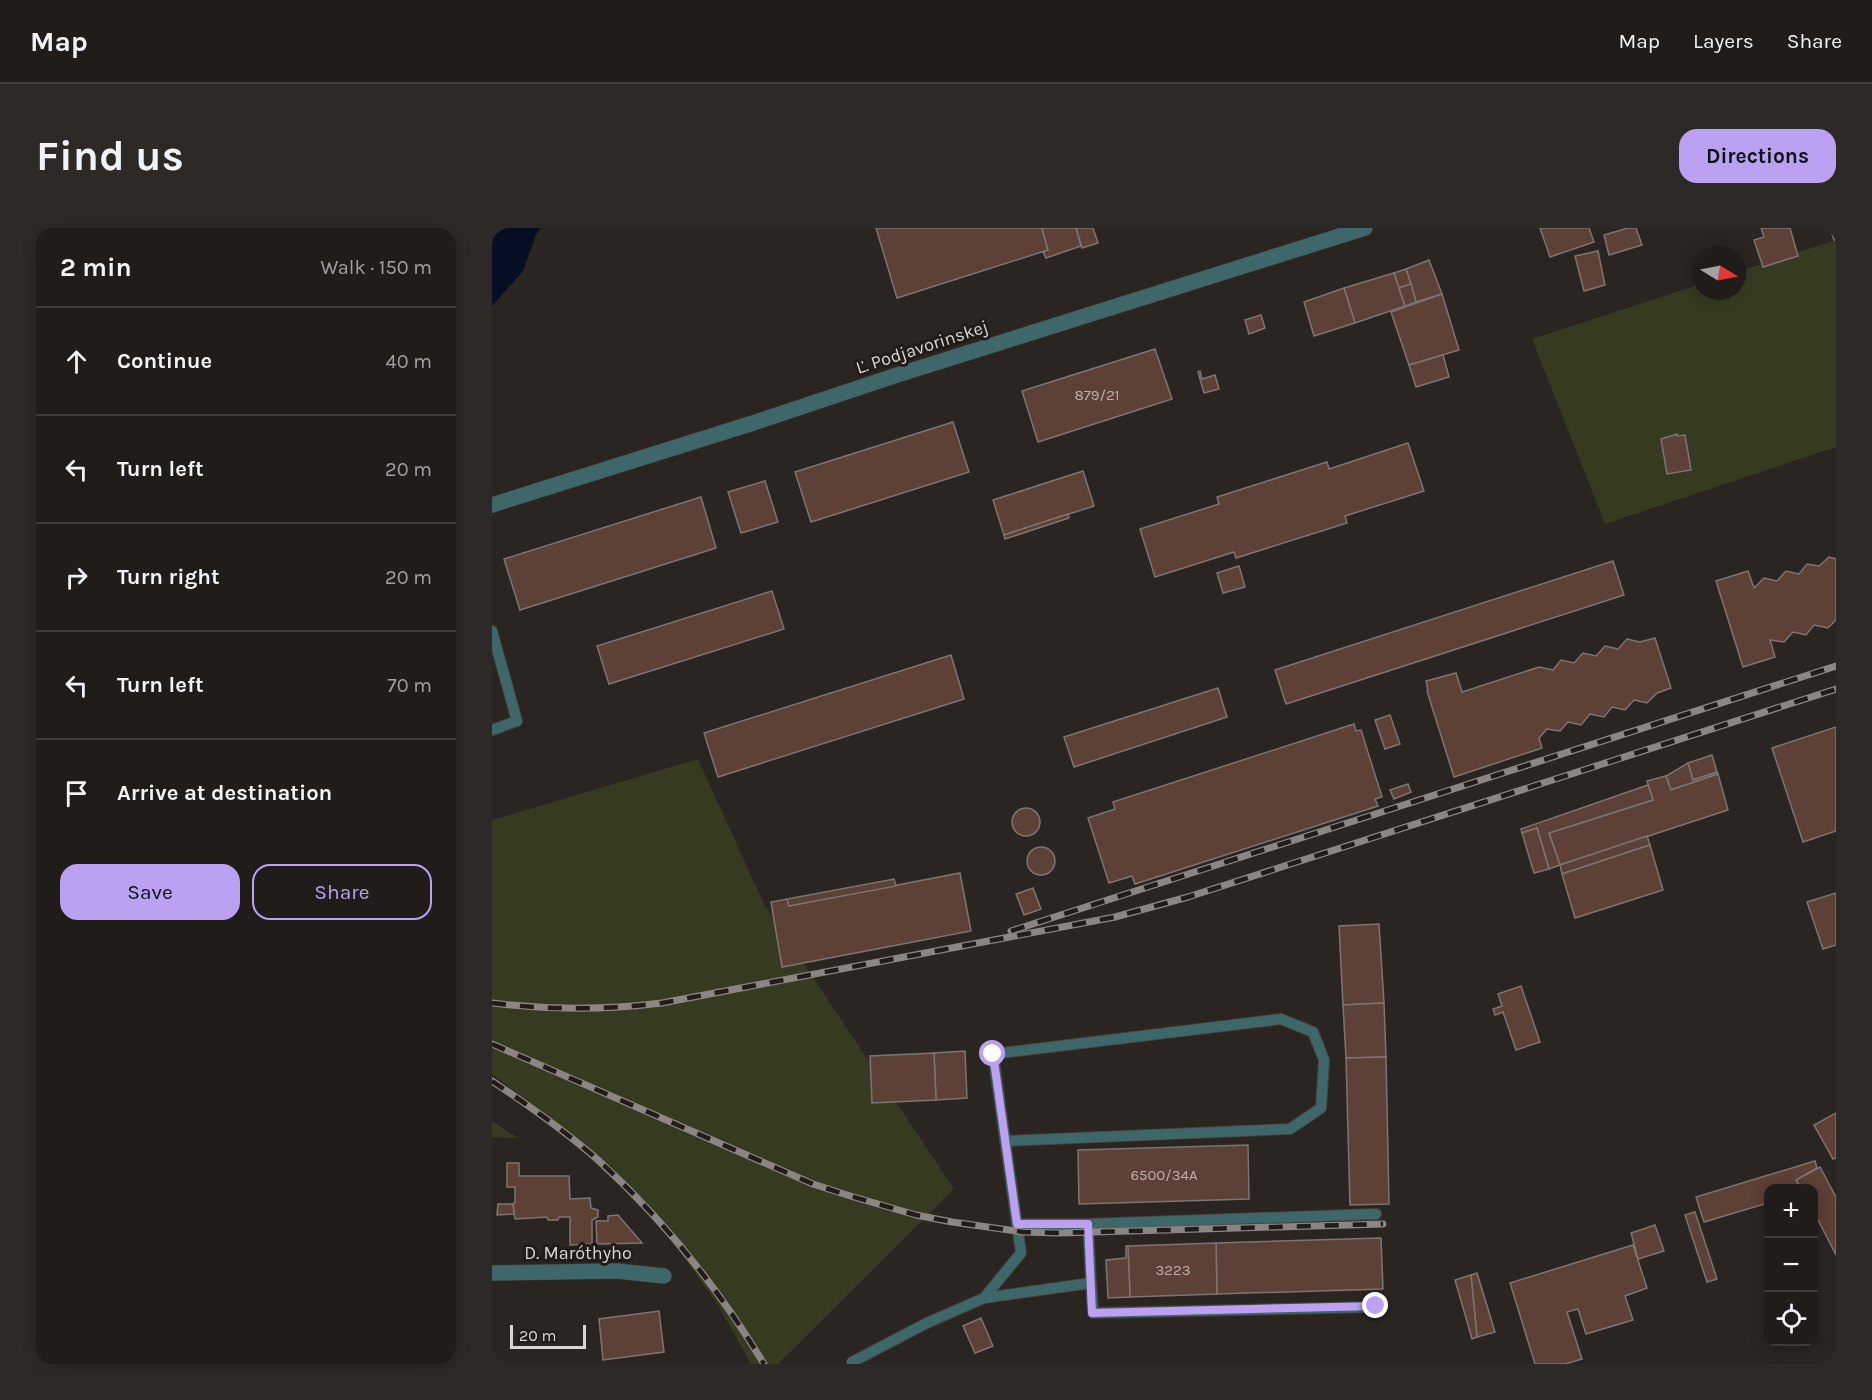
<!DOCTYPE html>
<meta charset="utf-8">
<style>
:root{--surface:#201c1a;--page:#2d2927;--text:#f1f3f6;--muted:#a2a1a2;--line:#3d3a39;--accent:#bca0f2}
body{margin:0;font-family:Karla,sans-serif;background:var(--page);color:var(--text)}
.controls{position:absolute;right:18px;bottom:18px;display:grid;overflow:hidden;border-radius:12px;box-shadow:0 3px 15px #0003}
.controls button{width:54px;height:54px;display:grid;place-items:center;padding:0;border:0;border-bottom:2px solid var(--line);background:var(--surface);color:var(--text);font:30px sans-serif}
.compass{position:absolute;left:1200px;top:18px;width:54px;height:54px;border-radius:50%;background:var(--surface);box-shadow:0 3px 15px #0003;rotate:100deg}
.scale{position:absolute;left:18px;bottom:15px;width:76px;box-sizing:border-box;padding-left:6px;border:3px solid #dad6d4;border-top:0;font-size:16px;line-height:21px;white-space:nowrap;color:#dad6d4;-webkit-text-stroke:4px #211c19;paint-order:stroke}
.stop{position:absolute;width:18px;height:18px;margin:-14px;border:4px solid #bca0f2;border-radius:50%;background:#fff}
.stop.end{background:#bca0f2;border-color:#fff;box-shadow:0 2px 6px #0008}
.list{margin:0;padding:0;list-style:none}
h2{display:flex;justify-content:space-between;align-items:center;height:78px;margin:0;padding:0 24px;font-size:26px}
h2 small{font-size:20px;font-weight:400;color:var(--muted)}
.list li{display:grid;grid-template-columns:39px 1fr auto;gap:18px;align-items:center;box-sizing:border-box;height:108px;padding:0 24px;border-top:2px solid var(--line)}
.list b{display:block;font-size:22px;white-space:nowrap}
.list em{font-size:20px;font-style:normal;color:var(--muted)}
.actions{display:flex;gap:12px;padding:18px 24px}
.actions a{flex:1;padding:14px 0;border:2px solid var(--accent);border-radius:18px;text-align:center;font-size:21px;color:var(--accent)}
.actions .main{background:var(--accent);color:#111}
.icon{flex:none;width:33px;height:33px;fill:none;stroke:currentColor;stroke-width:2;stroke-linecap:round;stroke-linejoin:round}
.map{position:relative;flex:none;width:1344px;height:1136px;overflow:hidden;border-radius:18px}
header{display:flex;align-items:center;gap:36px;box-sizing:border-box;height:84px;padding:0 30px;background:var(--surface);border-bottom:2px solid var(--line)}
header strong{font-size:28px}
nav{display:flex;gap:33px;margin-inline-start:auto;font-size:21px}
.intro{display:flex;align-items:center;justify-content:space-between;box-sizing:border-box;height:144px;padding:0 36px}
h1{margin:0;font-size:42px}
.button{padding:15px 27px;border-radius:18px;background:var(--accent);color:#111;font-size:21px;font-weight:700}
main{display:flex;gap:36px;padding:0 36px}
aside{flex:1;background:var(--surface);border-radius:18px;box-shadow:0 3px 15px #0003}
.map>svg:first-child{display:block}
.green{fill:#353a20}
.water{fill:#050e22}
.building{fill:#5d4036;stroke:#7c7572;stroke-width:1.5}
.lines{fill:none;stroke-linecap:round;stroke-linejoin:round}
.service-casing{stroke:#47413e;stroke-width:12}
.minor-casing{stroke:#47413e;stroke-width:16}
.tertiary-casing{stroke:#47413e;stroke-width:16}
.service{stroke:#3d6768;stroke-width:10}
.minor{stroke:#3d6768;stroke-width:15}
.tertiary{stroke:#3d6768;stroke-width:15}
.rail-casing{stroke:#8b8683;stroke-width:7}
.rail{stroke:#211c19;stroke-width:4.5;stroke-dasharray:14;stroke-linecap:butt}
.route{stroke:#bca0f2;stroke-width:8}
.labels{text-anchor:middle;stroke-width:6;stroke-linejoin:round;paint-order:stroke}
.number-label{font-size:15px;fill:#bbb0ac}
.street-label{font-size:18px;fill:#dad6d4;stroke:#211c19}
</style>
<header>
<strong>Map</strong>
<nav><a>Map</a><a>Layers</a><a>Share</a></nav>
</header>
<div class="intro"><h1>Find us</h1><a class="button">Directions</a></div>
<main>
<aside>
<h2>2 min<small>Walk · 150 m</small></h2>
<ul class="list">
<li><svg class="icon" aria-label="ahead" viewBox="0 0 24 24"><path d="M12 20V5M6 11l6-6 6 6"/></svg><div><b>Continue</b></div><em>40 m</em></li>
<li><svg class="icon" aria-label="left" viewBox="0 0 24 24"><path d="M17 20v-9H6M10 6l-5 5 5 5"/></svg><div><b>Turn left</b></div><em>20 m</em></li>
<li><svg class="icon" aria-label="right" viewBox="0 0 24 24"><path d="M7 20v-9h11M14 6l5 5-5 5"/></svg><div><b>Turn right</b></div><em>20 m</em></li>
<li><svg class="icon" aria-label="left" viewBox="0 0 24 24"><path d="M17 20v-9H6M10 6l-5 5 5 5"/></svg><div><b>Turn left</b></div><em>70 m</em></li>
<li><svg class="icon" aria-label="arrive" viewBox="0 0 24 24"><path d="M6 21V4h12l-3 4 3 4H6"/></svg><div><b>Arrive at destination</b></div></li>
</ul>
<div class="actions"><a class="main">Save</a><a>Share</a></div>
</aside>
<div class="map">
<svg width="1344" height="1136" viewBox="0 0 1344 1136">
<rect width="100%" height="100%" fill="#2b2522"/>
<g class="green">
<polygon points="1344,12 1344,219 1113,296 1040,111 1209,56 1209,63 1245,63 1245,44"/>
<polygon points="206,531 272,676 462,961 286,1136 259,1136 226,1077 170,999 89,913 0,846 0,592"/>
<polygon points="0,893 26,910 0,909"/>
</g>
<polygon class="water" points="0,0 48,0 44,7 31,43 0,78"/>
<g class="building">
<polygon points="384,0 550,0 556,22 405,70"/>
<polygon points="550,0 584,0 589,18 554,30 551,24 556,22"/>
<polygon points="584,0 601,0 606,15 590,20"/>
<polygon points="1048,0 1097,0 1102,14 1058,29"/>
<polygon points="1136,0 1144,0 1150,17 1117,27 1112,7"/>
<polygon points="1269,0 1298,0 1306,28 1271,39 1262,12 1272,9"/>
<polygon points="1338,0 1344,0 1344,12 1342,12"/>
<polygon points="1106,23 1113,57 1092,63 1083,28"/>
<polygon points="937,32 950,66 924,74 914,41"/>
<polygon points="914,41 919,56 907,60 902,45"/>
<polygon points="902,45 913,78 863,95 852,60"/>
<polygon points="919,56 924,74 913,78 907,60"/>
<polygon points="852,60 863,95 822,108 812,74"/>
<polygon points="950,66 967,122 917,137 899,84"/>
<polygon points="769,87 773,100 757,106 753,92"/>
<polygon points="663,121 680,171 546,214 530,163"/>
<polygon points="951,127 957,149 924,159 917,137"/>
<polygon points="708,143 710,151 723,147 727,161 712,165 706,144"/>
<polygon points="461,194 477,244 319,294 303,244"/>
<polygon points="1185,206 1185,208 1193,207 1199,242 1175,246 1169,211"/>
<polygon points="916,215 932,263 853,288 855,295 744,330 742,324 663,349 648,301 727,276 725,269 835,234 837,241"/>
<polygon points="591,243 602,278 512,307 501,272"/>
<polygon points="273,253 286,294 249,305 236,264"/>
<polygon points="209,269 224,320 28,382 12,331"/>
<polygon points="576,286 577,290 513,311 512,307"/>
<polygon points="1337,329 1344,331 1344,392 1336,400 1322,397 1314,407 1301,404 1292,414 1278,412 1283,429 1251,439 1224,353 1256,343 1262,360 1272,350 1285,353 1294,343 1307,346 1315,336 1327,338"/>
<polygon points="1121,333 1132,367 794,476 783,442"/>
<polygon points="747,338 753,359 731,365 725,345"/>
<polygon points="280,363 292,401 117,456 105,418"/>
<polygon points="1163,410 1179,460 1165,465 1155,475 1142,472 1133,482 1120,479 1112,489 1098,486 1089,497 1076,494 1068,503 1055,501 1047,510 1050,520 962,549 935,463 936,462 934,453 964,445 970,464 1047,439 1061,442 1069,432 1082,435 1091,425 1104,428 1113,418 1126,421 1135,411 1148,414"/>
<polygon points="459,427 472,471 226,549 212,505"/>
<polygon points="726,460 735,489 582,539 572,509"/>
<polygon points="898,487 908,516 893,521 883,492"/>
<polygon points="862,496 864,503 869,502 890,569 883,571 886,578 643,656 640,648 617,655 596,590 623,581 621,574"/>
<polygon points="1344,499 1344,603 1311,614 1280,520"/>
<polygon points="1220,527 1225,544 1201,552 1196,535"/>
<polygon points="1196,535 1201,552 1225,544 1226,546 1179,562 1174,548"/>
<polygon points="1226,546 1236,582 1068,637 1057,605 1161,572 1155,553 1174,548 1179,562"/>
<polygon points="916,556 919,564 902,571 898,562"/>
<polygon points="1156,557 1161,572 1057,605 1068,637 1057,641 1045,600 1030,605 1029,601"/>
<circle cx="534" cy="594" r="14"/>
<polygon points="1045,600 1057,641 1042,645 1030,605"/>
<polygon points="1155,608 1158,617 1070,646 1068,637"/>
<polygon points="1158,617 1171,662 1083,690 1070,646"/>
<circle cx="549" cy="633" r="14"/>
<polygon points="468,645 479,703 290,739 279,674 295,671 297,678"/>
<polygon points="402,651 404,658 297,678 295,671"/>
<polygon points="541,660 549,681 532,687 524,666"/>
<polygon points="1344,665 1344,717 1331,721 1315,674"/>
<polygon points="887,696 892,775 851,777 847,698"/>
<polygon points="1029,758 1048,814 1024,822 1011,784 1003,787 1001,781 1010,778 1006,766"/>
<polygon points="892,775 894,829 854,830 851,777"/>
<polygon points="473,823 475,870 444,872 442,825"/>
<polygon points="442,825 444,872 380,875 378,828"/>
<polygon points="894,829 897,976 858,977 854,830"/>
<polygon points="1344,885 1344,930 1341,931 1322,897"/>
<polygon points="756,917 757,971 587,976 586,922"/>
<polygon points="1323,933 1325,940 1304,952 1309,960 1276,960 1276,975 1212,994 1204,969"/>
<polygon points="15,935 27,935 27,948 77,948 78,971 98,970 99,980 106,982 106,989 100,992 100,1016 78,1017 78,989 67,989 66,992 56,992 55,989 23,991 21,976 23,974 23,959 15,959"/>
<polygon points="1328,939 1344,969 1344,1027 1322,984 1322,960 1309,960 1304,952"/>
<polygon points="6,976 21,976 22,986 5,987"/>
<polygon points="1203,984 1225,1051 1215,1054 1193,987"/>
<polygon points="126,987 150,1015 105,1016 104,993 116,993 116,988"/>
<polygon points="1163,997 1172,1023 1146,1031 1139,1005"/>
<polygon points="889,1010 891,1061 725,1066 724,1015"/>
<polygon points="724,1015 725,1066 638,1069 636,1018"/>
<polygon points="1141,1017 1155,1060 1133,1068 1141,1092 1094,1106 1086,1081 1075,1084 1090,1131 1073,1136 1043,1136 1018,1055"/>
<polygon points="634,1018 636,1018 638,1069 616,1070 614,1032 634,1030"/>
<polygon points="985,1045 1003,1104 985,1109 979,1047"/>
<polygon points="979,1047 985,1109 980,1111 963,1052"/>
<polygon points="167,1083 172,1124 111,1132 107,1091"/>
<polygon points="489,1090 501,1118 483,1125 471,1098"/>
</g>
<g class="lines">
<g class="service-casing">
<g id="service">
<polyline points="0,403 25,493 0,502"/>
<polyline points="525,996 596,996"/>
<polyline points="599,1055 596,996 884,986"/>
<polyline points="492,1070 529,1025 501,826 789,791 821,804 832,832 829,880 798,901 513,913"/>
<polyline points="361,1136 360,1134 435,1095 492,1070 599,1055 601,1085 884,1079"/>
</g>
</g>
<g class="minor-casing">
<polyline id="minor" points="0,1045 125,1043 172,1048"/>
</g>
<g class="tertiary-casing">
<polyline id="tertiary" points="0,277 261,195 402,148 873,0"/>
</g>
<use href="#service" class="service"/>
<use href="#minor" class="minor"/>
<use href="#tertiary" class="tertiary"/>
<g class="rail-casing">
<g id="rail">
<polyline points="519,703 1344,438"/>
<path d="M0,775C57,782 113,782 170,775L623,689L696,669L1344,461"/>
<polyline points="0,816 321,956 355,967 424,987 460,994 531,1004 567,1005 891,996"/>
<path d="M0,853C36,877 73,903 106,932C171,991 227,1061 272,1136"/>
</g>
</g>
<use href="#rail" class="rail"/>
</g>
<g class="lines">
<polyline class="route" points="501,826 525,996 596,996 600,1085 884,1078"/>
</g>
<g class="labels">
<g class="number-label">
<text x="605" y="172">879/21</text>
<text x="672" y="952">6500/34A</text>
<text x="681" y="1047">3223</text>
</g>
<g class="street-label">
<text transform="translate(430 119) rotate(-18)" y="6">Ľ. Podjavorinskej</text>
<text x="86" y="1031">D. Maróthyho</text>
</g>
</g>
</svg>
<div class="controls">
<button>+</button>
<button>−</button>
<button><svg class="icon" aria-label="locate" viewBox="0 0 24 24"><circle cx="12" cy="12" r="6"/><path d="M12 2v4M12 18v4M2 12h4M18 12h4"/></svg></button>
</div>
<svg class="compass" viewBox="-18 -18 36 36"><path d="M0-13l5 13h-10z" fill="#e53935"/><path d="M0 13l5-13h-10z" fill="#a2a1a2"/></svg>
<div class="scale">20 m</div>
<div class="stop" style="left:501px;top:826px"></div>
<div class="stop end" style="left:884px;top:1078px"></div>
</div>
</main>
